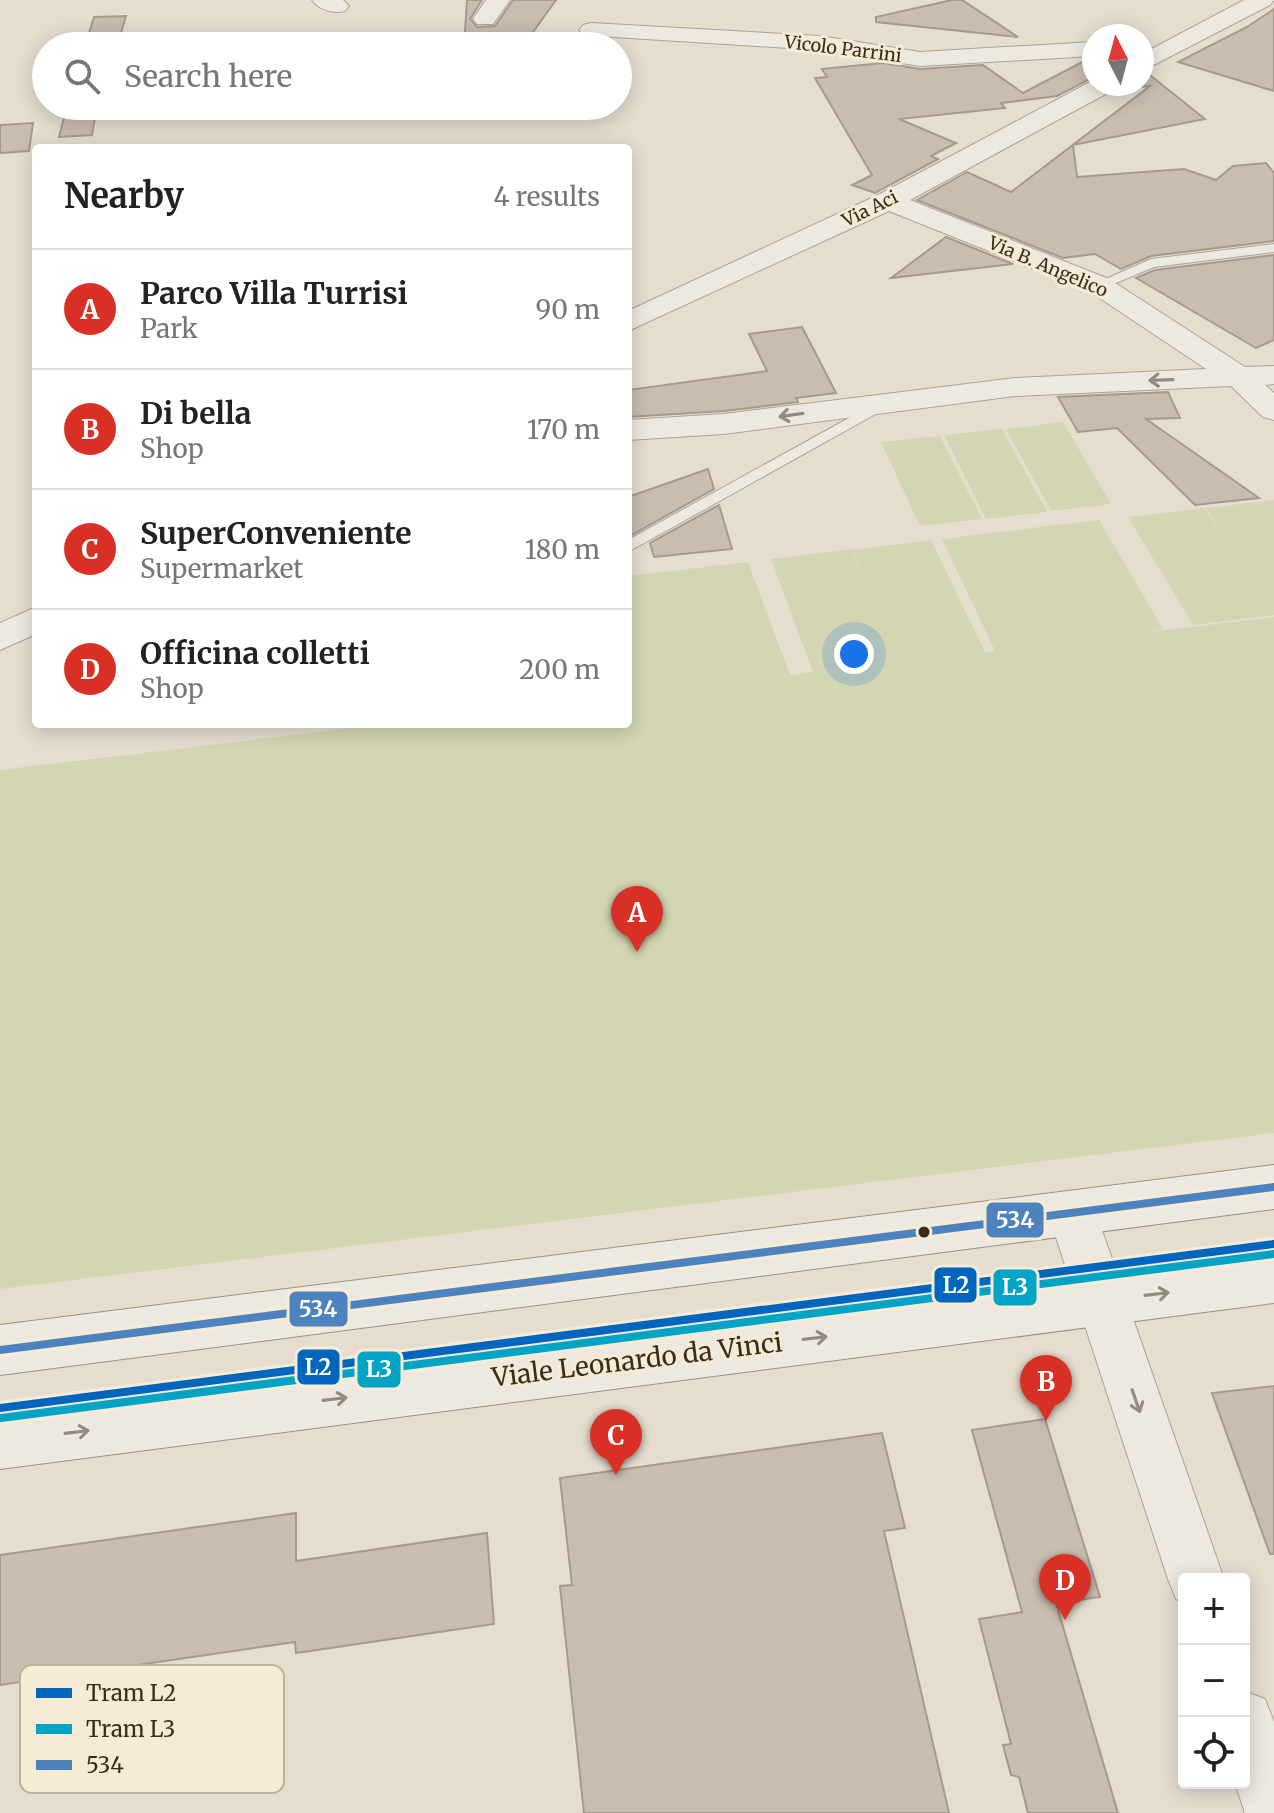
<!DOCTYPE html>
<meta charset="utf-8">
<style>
:root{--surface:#fff;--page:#f6f6f6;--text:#222;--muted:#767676;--line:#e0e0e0;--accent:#d93025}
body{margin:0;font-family:Merriweather,serif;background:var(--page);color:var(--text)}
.controls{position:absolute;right:24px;bottom:24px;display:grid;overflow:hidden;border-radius:8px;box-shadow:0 4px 20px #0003}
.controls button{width:72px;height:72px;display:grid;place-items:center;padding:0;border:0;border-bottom:2px solid var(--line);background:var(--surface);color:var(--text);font:40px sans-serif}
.compass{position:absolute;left:1082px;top:24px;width:72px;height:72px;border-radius:50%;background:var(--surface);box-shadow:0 4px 20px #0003;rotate:354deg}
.you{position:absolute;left:854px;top:654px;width:28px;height:28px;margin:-20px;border:6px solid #fff;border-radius:50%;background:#1a73e8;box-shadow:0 0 0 12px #1a73e833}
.badge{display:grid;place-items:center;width:52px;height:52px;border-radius:50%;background:var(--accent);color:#fff;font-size:26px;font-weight:700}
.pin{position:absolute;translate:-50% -66px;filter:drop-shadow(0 2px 4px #0008)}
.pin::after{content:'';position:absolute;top:42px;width:28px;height:24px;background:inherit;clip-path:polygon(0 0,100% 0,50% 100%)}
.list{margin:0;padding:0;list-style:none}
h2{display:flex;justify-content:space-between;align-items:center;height:104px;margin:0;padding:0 32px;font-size:34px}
h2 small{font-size:26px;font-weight:400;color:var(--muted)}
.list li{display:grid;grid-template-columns:52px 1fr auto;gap:24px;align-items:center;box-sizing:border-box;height:120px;padding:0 32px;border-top:2px solid var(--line)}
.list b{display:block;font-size:30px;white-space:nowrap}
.list p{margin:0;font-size:26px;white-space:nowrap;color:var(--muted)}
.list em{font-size:26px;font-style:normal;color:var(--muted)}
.icon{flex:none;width:44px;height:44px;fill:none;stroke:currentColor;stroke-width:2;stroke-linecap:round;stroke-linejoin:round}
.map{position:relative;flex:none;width:1274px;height:1813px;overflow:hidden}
.search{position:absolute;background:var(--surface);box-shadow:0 4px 20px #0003;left:32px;top:32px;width:600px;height:88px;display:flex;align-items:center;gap:20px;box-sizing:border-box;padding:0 28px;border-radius:44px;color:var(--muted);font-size:30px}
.panel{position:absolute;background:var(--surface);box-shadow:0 4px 20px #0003;left:32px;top:144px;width:600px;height:584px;border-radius:8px}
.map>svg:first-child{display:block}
.green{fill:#d4d5b2}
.building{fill:#c9bdb0;stroke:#a69a8e;stroke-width:2}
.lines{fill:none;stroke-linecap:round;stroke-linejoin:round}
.lane-casing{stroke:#aba398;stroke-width:2}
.street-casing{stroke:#aba398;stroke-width:2}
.secondary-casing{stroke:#9a9388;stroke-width:2}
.lane{fill:#eee9e0;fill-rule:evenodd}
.street{fill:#eee9e0;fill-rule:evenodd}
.secondary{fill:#eee9e0;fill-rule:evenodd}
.bus-1-casing{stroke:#f6ecd6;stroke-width:14}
.bus-1{stroke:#4c83be;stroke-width:8}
.tram-1-casing{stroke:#f6ecd6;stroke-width:14}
.tram-2-casing{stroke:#f6ecd6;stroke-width:14}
.tram-1{stroke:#0065bd;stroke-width:8}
.tram-2{stroke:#03a3c5;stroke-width:8}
.oneway{stroke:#948a80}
.bus-dot{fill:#3a2c1f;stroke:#f6ecd6;stroke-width:3}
.labels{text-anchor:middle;stroke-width:6;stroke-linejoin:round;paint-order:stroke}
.far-street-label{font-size:18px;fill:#3a2c1f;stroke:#f6ecd6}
.near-street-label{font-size:26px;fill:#3a2c1f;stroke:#f6ecd6}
.key{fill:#f6ecd6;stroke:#beb29f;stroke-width:2}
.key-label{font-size:22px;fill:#3a2c1f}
.line-badge{stroke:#f6ecd6;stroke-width:3}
.badge-label{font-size:22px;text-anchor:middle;font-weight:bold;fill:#fff}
</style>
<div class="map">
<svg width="1274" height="1813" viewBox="0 0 1274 1813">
<rect width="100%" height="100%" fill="#e5decf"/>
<g class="green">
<polygon points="1063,422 1111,504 1051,511 1006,429"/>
<polygon points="1002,429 1047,512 986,519 944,435"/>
<polygon points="940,436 982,519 920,526 881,442"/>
<polygon points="1274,500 1274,615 1193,625 1128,517 1204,508 1224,537 1206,508"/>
<polygon points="1099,520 1163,629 1141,633 1274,617 1274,1133 0,1289 0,770 385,724 628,724 628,576 748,562 790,675 813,672 771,559 851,549 899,662 852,550 931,540 985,652 995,651 942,539"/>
</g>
<g class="building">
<polygon points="467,0 482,0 470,19 477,27 495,26 513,0 556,0 523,46 464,46"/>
<polygon points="952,0 962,0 1018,37 876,22 876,17"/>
<polygon points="1274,9 1274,91 1178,62 1247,27"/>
<polygon points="126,16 117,46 85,46 94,17"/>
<polygon points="1088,59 1094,59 1094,77 1057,96 1001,103 1005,108 899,119 956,143 931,156 938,159 875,193 852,185 872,175 815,78 827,77 822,69 883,63 920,69 983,65 1023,93"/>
<polygon points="1146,72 1205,119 1073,145 1077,177 1184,169 1216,180 1233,166 1266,163 1274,173 1274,241 1151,256 1121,269 1095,254 1063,258 917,200 967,172 1011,192 1150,86 1118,89 1121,84 1142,84 1142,74"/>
<polygon points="67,106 97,106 92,135 59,137"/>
<polygon points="33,123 29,151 0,153 0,125"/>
<polygon points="946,237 1013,264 891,278"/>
<polygon points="1274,255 1274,340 1256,348 1136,278 1155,270"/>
<polygon points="802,327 836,393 796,398 798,402 724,411 628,417 628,390 767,371 749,334"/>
<polygon points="1168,392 1180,418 1146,419 1259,498 1195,505 1117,428 1078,432 1058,397"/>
<polygon points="708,469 714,489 628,537 628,497"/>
<polygon points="719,505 732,549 654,557 650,543"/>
<polygon points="1274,1386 1274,1554 1270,1554 1212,1393"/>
<polygon points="1045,1419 1100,1597 1056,1603 1118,1813 1028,1813 1019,1777 1011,1775 1003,1745 1011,1744 979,1619 1022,1612 972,1430"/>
<polygon points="882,1433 905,1528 884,1531 949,1813 584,1813 560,1586 572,1585 560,1478"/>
<polygon points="296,1513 296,1561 487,1533 494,1624 296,1653 295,1642 0,1685 0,1555"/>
</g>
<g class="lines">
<g class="lane-casing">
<g id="lane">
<polygon points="1274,244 1274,252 1154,267 1104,288 1092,285 1151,259"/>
<polygon points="885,398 890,400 890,406 628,552 628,540"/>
</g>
</g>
<g class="street-casing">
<g id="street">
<path d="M312,0H343L349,6L345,11C334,14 319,10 312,0Z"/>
<polygon points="486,0 510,0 493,24 477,24 473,19"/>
<polygon points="1244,0 1274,0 1270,5 1142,71 1142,54"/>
<polygon points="591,23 821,36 920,52 1094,42 1094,56 920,66 821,50 583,35 579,30 583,25"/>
<polygon points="1094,80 1094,84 1118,84 1115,89 910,200 1109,279 1245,367 1274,366 1274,384 1265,385 1274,393 1274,420 1263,417 1231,386 1015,396 724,434 628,440 628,420 724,414 1015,378 1206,369 1089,291 889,211 628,331 628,311 878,195"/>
<polygon points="36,607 36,634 0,650 0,623"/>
<polygon points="1072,1192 1089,1198 1096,1213 1224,1579 1184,1579 1184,1602 1176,1599 1168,1579 1048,1213 1055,1198"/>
<polygon points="1244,1691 1265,1699 1274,1722 1274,1813 1245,1813 1235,1783 1244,1783"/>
</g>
</g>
<g class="secondary-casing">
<g id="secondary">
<polygon points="1274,1165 1274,1209 0,1375 0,1325"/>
<polygon points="1274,1255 1274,1303 0,1469 0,1415"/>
</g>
</g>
<use href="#lane" class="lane"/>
<use href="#street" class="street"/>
<use href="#secondary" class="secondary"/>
<g class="bus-1-casing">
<polyline id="bus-1" points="0,1350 1274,1187"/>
</g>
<use href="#bus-1" class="bus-1"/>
<g class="tram-1-casing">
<polyline id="tram-1" points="0,1408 1274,1244"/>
</g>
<g class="tram-2-casing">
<polyline id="tram-2" points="1,1418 1274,1254"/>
</g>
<use href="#tram-1" class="tram-1"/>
<use href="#tram-2" class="tram-2"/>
</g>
<defs><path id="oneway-shaft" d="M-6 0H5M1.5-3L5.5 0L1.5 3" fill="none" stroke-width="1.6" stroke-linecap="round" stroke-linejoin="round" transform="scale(2)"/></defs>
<g class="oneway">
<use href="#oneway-shaft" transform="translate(1161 380) rotate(178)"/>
<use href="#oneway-shaft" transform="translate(791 415) rotate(172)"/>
<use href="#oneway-shaft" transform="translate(1157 1294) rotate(-7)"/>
<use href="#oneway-shaft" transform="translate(815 1338) rotate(-7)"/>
<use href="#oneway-shaft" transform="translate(335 1399) rotate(-7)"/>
<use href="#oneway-shaft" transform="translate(1136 1401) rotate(71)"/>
<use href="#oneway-shaft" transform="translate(77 1432) rotate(-7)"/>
</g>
<circle class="bus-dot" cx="924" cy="1232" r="7"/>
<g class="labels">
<g class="far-street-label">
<text transform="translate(843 49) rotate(7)" y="6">Vicolo Parrini</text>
<text transform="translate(870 209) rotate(-26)" y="6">Via Aci</text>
<text transform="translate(1048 267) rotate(23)" y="6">Via B. Angelico</text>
</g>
<g class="near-street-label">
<text transform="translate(637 1360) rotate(-7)" y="9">Viale Leonardo da Vinci</text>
</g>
</g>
<rect x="20" y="1665" width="264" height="128" rx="12" class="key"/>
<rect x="36" y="1688" width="36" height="10" fill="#0065bd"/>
<rect x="36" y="1724" width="36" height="10" fill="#03a3c5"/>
<rect x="36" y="1760" width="36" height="10" fill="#4c83be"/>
<g class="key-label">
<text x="86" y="1701">Tram L2</text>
<text x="86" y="1737">Tram L3</text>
<text x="86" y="1773">534</text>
</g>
<g class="line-badge">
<rect x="985" y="1201" width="60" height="38" rx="8" fill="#4c83be"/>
<rect x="933" y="1266" width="45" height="38" rx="8" fill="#0065bd"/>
<rect x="992" y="1268" width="46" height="39" rx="8" fill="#03a3c5"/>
<rect x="288" y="1290" width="61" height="38" rx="8" fill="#4c83be"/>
<rect x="296" y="1348" width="45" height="38" rx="8" fill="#0065bd"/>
<rect x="356" y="1350" width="46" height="39" rx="8" fill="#03a3c5"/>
</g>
<g class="badge-label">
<text x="1015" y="1228">534</text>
<text x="956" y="1293">L2</text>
<text x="1015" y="1295">L3</text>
<text x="318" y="1317">534</text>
<text x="318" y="1375">L2</text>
<text x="379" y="1377">L3</text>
</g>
</svg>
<div class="controls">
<button>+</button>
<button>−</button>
<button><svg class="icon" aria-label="locate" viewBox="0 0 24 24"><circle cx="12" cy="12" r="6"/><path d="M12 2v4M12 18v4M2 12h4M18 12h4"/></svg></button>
</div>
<svg class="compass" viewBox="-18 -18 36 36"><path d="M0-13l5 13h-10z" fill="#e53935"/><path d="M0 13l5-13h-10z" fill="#767676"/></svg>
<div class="you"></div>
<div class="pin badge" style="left:637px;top:952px">A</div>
<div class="pin badge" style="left:1046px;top:1421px">B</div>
<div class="pin badge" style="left:616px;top:1475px">C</div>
<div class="pin badge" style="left:1065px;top:1620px">D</div>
<div class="search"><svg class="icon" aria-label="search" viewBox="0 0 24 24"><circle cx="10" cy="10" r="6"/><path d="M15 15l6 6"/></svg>Search here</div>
<section class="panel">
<h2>Nearby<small>4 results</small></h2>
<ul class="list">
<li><span class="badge">A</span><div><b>Parco Villa Turrisi</b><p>Park</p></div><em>90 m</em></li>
<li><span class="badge">B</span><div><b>Di bella</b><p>Shop</p></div><em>170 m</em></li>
<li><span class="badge">C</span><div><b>SuperConveniente</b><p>Supermarket</p></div><em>180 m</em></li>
<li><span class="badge">D</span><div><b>Officina colletti</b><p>Shop</p></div><em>200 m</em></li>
</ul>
</section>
</div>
